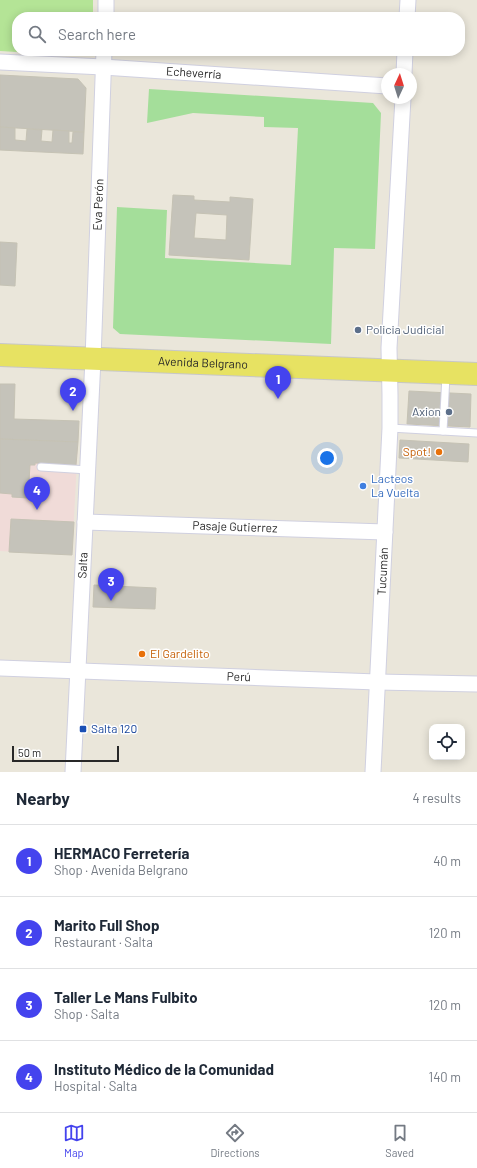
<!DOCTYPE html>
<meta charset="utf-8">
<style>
:root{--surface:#fff;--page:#f6f6f7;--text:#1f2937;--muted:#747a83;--line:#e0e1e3;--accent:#4443ee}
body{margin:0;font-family:Barlow,sans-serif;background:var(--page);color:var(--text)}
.controls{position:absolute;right:12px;bottom:12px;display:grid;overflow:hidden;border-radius:8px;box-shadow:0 2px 10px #0003}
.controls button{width:36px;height:36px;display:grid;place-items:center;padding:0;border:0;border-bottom:1px solid var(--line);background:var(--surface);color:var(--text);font:20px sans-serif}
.compass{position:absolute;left:381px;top:68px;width:36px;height:36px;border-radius:50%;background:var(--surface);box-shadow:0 2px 10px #0003;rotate:4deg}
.scale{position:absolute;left:12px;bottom:10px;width:107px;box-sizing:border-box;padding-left:4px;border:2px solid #282828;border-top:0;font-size:11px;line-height:14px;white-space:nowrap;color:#282828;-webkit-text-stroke:3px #fff;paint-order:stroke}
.you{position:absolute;left:327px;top:458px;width:14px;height:14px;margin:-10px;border:3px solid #fff;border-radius:50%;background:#1a73e8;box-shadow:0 0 0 6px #1a73e833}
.badge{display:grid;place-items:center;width:26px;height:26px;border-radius:50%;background:var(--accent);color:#fff;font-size:13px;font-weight:700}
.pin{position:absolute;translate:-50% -33px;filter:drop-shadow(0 1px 2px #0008)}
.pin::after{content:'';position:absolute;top:21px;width:14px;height:12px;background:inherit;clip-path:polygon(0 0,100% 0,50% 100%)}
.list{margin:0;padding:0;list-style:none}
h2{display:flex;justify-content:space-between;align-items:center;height:52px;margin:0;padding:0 16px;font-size:17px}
h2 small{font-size:13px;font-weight:400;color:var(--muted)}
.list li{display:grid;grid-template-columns:26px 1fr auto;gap:12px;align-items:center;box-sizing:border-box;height:72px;padding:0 16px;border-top:1px solid var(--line)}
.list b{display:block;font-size:15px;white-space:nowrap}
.list p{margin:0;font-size:13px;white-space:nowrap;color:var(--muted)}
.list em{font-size:13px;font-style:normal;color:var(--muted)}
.icon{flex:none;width:22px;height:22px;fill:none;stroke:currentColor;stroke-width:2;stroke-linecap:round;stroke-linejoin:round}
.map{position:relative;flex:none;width:477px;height:772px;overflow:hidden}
.search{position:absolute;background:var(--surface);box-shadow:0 2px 10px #0003;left:12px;right:12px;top:12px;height:44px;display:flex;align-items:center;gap:10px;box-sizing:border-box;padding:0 14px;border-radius:16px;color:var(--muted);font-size:15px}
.sheet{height:340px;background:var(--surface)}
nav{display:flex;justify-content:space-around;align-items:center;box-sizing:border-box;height:56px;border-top:1px solid var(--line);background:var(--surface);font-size:11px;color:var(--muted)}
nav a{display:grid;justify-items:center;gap:2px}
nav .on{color:var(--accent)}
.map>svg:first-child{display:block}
.medical{fill:#f0dbd8}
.green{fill:#a4de9a}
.pitch{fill:#b4e496}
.building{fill:#c5c3ba;stroke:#c5c2b4;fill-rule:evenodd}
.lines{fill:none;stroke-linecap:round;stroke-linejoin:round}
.lane-casing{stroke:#d0d0e0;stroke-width:9}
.street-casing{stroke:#d0d0e0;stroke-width:17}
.primary-casing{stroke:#c7c7c7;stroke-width:24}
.lane{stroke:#fff;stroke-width:7}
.street{stroke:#fff;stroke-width:15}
.primary{stroke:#e7e262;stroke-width:22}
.service-dot{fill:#5c6f8a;stroke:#fff;stroke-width:1.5}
.food-dot{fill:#e8710a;stroke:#fff;stroke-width:1.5}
.shop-dot{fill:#3f7fe0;stroke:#fff;stroke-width:1.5}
.transit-dot{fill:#1a4fb4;stroke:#fff;stroke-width:1.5}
.labels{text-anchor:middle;stroke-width:3;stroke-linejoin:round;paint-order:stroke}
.street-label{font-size:12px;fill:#282828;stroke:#fff}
.service-label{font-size:12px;fill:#4e5e75;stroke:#fff;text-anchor:start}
.food-label{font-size:12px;fill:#c56008;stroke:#fff;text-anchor:end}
.shop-label{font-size:12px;fill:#366cbe;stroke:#fff;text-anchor:start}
.transit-label{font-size:12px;fill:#164399;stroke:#fff;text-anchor:start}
</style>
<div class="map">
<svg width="477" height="772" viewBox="0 0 477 772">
<rect width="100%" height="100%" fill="#eae6da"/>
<polygon class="medical" points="0,439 78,442 72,555 0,551"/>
<polygon class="green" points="149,89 373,103 381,113 375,249 334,248 331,344 120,334 113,328 117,207 167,210 165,258 291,265 298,128 264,127 264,117 193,113 147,123"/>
<polygon class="pitch" points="0,0 93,0 93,17 17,17 17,51 88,51 84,56 0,51"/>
<g class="building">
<polygon points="0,75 78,79 86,88 84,132 0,127"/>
<polygon points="0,127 15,128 15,140 26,141 27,129 42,130 41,141 52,142 53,130 69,131 69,143 72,143 73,132 84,132 83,154 0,150"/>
<path d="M173,195L194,196V200L230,202V197L253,199L249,260L169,255ZM196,213L227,215L226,240L194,238Z"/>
<polygon points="0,242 17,243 15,286 0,285"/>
<polygon points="0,384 15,384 14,419 79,421 78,442 0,439"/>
<polygon points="409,391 471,394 470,427 407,424"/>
<polygon points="0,439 78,442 76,465 35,463 35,465 30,465 28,498 12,497 12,494 0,493"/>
<polygon points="400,440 469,444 468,462 399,458"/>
<polygon points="11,519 74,522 72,555 9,552"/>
<polygon points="94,585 156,588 155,609 93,607"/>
</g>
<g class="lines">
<g class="lane-casing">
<g id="lane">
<polyline points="390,428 477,433"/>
<polyline points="443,431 446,376"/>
<polyline points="41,467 88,470"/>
</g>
</g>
<g class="street-casing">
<g id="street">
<polyline points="106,17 106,0"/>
<polyline points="407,17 408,0"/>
<path id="s1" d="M0,62L103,67L387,86"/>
<polyline points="404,74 405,51"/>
<path id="s2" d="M85,522L385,532"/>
<path id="s3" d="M0,668L377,682L477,684"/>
<path id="s4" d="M73,772L93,359L104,51"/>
<path id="s5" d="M373,772L390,428V395L389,348L403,98"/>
</g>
</g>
<g class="primary-casing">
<g id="primary">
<path id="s6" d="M0,355L477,374"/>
</g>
</g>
<use href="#lane" class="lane"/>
<use href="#street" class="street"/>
<use href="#primary" class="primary"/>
</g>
<g class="service-dot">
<circle cx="358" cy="330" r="4"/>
<circle cx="449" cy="412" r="4"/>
</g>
<g class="food-dot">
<circle cx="439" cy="452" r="4"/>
<circle cx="142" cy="654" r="4"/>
</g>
<circle class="shop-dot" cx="363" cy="486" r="4"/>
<rect class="transit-dot" x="79" y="725" width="8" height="8" rx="2"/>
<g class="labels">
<g class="street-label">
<text dy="4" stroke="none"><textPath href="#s1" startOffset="194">Echeverría</textPath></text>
<text dy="4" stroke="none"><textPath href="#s4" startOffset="568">Eva Perón</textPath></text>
<text dy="4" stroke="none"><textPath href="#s6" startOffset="203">Avenida Belgrano</textPath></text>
<text dy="4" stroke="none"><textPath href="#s2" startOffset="150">Pasaje Gutierrez</textPath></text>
<text dy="4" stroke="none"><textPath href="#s4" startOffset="207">Salta</textPath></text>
<text dy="4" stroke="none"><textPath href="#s5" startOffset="201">Tucumán</textPath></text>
<text dy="4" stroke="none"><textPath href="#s3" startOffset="239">Perú</textPath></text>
</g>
<g class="service-label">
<text x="366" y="334">Policia Judicial</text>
<text x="441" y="416" text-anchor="end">Axion</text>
</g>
<g class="food-label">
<text x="431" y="456">Spot!</text>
<text x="150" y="658" text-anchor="start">El Gardelito</text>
</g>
<g class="shop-label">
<text x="371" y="483">Lacteos<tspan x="371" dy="14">La Vuelta</tspan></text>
</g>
<g class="transit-label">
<text x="91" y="733">Salta 120</text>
</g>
</g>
</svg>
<div class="controls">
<button><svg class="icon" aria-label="locate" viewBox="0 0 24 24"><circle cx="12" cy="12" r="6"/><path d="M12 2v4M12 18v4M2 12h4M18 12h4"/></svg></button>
</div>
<svg class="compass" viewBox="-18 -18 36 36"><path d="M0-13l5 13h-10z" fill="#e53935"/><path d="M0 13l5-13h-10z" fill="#747a83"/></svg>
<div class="scale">50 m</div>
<div class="you"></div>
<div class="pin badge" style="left:278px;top:399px">1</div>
<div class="pin badge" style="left:73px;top:411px">2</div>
<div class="pin badge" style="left:111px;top:601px">3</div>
<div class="pin badge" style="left:37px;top:510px">4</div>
<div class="search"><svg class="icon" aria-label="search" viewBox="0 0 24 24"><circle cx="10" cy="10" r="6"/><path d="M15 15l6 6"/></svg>Search here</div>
</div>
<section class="sheet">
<h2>Nearby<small>4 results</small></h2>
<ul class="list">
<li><span class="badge">1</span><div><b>HERMACO Ferretería</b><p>Shop · Avenida Belgrano</p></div><em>40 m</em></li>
<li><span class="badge">2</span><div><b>Marito Full Shop</b><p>Restaurant · Salta</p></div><em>120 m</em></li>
<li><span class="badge">3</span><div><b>Taller Le Mans Fulbito</b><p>Shop · Salta</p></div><em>120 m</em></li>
<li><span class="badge">4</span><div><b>Instituto Médico de la Comunidad</b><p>Hospital · Salta</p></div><em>140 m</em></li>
</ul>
</section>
<nav>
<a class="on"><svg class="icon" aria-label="map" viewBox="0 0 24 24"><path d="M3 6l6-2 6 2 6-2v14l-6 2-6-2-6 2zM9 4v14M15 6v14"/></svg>Map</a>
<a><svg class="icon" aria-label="directions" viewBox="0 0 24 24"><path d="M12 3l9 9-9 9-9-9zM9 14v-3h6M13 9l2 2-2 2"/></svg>Directions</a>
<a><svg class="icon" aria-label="saved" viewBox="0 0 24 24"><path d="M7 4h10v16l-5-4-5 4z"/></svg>Saved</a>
</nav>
